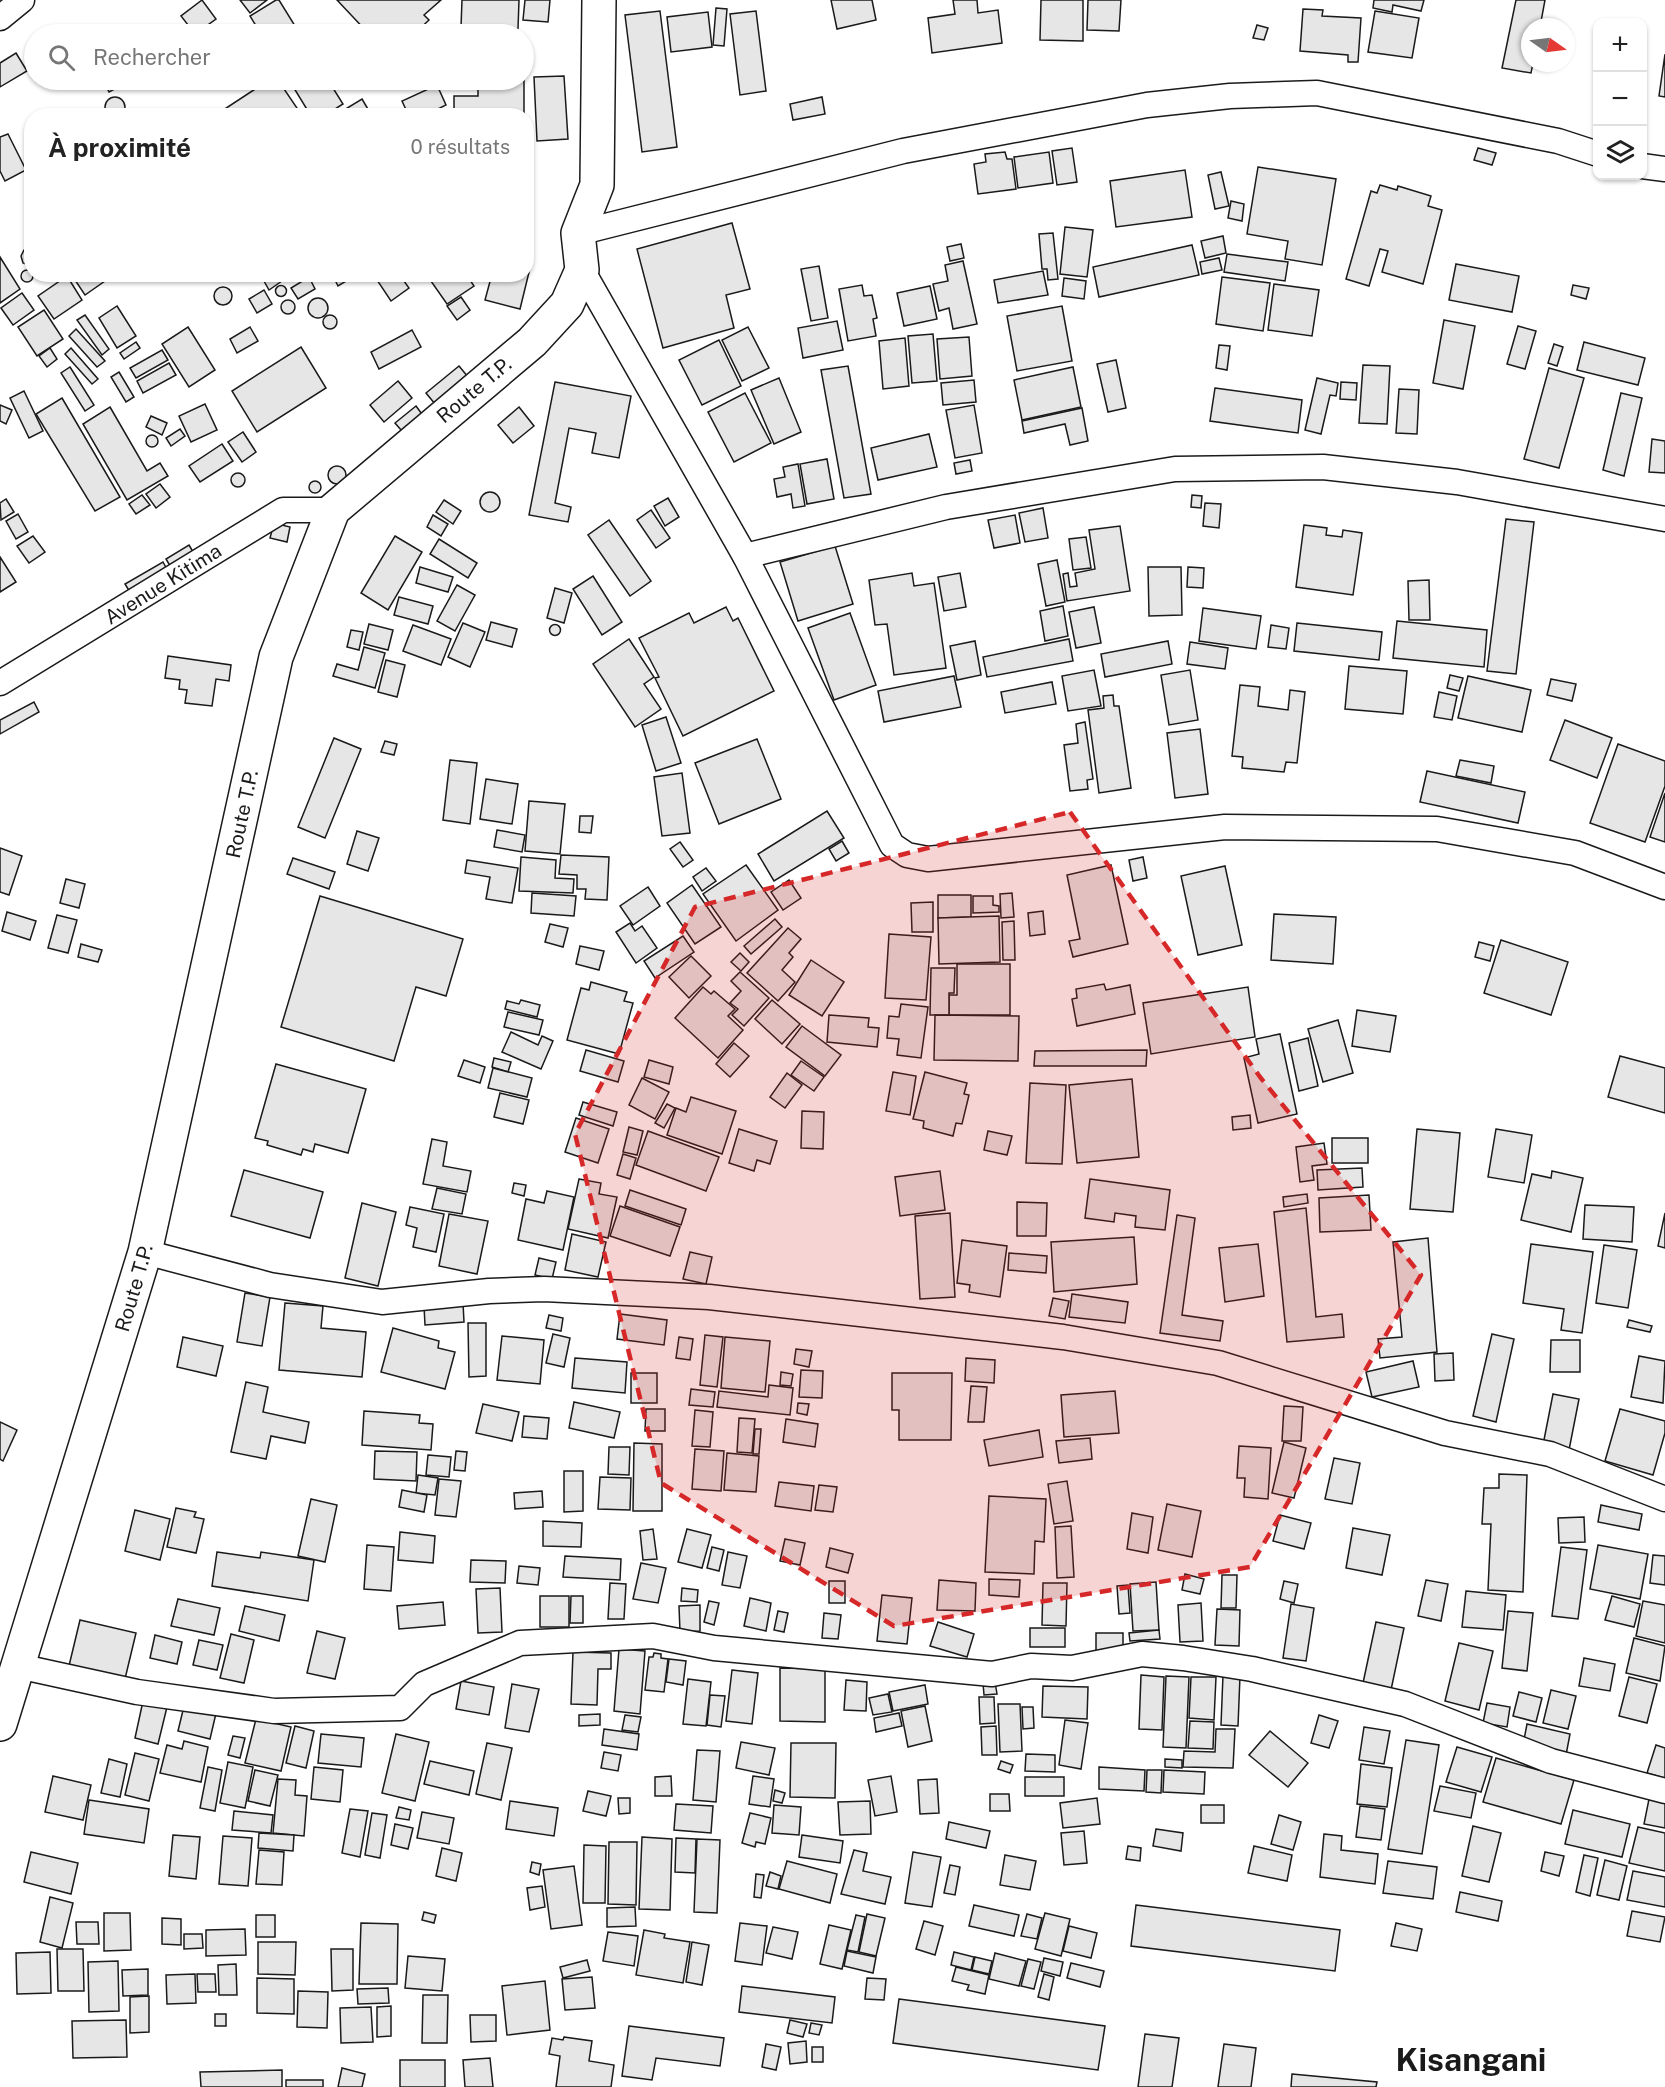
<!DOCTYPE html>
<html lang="fr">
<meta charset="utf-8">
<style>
:root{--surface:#fff;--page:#f6f6f6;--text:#222;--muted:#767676;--line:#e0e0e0}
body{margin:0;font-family:"Public Sans",sans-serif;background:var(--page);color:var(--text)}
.controls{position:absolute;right:18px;top:18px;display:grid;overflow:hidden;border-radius:12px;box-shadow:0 2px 4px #0004}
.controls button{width:54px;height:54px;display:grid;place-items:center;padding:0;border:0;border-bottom:2px solid var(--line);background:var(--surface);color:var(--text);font:30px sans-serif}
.compass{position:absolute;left:1521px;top:18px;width:54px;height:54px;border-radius:50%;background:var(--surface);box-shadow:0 2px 4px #0004;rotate:104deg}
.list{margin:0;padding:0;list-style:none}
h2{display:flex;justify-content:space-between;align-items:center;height:78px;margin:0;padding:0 24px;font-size:26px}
h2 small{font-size:20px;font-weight:400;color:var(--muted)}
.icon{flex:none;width:33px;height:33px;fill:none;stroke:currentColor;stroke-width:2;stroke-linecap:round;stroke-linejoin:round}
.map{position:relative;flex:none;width:1665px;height:2087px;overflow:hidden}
.search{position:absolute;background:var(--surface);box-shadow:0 2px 4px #0004;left:24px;top:24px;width:510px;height:66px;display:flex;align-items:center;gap:15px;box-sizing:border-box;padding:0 21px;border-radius:33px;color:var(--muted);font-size:22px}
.panel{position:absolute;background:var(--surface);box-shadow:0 2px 4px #0004;left:24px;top:108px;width:510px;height:174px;border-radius:24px}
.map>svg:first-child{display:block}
.building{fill:#e6e6e6;stroke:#1a1a1a;stroke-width:1.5}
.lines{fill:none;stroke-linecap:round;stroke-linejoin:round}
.street-casing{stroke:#1a1a1a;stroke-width:27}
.secondary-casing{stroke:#1a1a1a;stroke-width:36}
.street{stroke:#fff;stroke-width:24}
.secondary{stroke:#fff;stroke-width:33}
.marked{fill:#d62828;fill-opacity:0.2;stroke:#d62828;stroke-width:4.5;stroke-dasharray:12 8;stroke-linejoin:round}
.labels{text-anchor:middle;stroke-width:4.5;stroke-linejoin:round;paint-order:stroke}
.street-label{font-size:20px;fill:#1a1a1a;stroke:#fff}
.town-label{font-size:32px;font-weight:bold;fill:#1a1a1a;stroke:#fff}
</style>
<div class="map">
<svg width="1665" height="2087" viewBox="0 0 1665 2087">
<rect width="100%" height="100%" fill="#fff"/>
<g class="building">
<polygon points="202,0 216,19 195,34 181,16"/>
<polygon points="240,0 267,0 250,13"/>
<polygon points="276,0 279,0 300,34 261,34 250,16"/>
<polygon points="337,0 441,0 424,15 429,20 414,34 369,34"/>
<polygon points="462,0 519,0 518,29 461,27"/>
<polygon points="525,0 550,0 548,22 523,20"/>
<polygon points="831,0 872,0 876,20 837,29"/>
<polygon points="953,0 977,0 978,13 998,10 1002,43 932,53 928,18 955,14"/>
<polygon points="1041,0 1083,0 1083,41 1040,40"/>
<polygon points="1088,0 1121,0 1119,31 1087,30"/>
<polygon points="1374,0 1424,0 1421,11 1393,5 1392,12 1373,8"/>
<polygon points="1516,0 1545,0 1540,27 1530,27 1530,63 1533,63 1531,73 1502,68"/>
<polygon points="716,8 727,9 724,46 713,45"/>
<polygon points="1303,9 1323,10 1322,16 1361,18 1358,62 1348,62 1348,55 1300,51"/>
<polygon points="660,11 677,147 642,152 625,15"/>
<polygon points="756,11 766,91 740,95 730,14"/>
<polygon points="1375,11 1419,18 1412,58 1368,52"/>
<polygon points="708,12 712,47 671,52 667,17"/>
<polygon points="1257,25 1268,28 1264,40 1253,38"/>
<polygon points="16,53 27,71 0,87 0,63"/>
<polygon points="1665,54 1665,97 1659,96"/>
<polygon points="524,55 524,116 454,116 454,96 478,96 478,80 524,80"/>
<polygon points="564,76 568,139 537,141 534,77"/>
<polygon points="109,80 130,80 130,81 109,92 104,82"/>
<polygon points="269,80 278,80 299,111 293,116 214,116"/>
<polygon points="289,80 328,80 343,104 324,116 311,116"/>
<polygon points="437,85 446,105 424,116 409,116 402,101"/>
<polygon points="822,97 825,114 793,120 790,104"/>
<circle cx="115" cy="107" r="10"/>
<polygon points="362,99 372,116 334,116"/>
<polygon points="8,134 26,170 5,181 0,171 0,137"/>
<polygon points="1072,148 1077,182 1057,185 1052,151"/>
<polygon points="1478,148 1496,153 1492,165 1474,160"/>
<polygon points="1005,152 1007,159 1012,159 1016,189 978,194 974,164 986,162 985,154"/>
<polygon points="1049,152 1053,183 1018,188 1014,157"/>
<polygon points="1258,167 1336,179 1322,265 1285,259 1288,241 1247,234"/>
<polygon points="1185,170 1192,217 1116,227 1110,181"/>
<polygon points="1221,172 1229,206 1215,209 1208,175"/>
<polygon points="1380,185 1397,190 1398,186 1431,196 1428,206 1442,210 1423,284 1382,272 1388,251 1380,249 1369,286 1346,279 1371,191 1377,193"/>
<polygon points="1231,201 1244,204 1242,221 1228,218"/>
<polygon points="732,223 750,289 726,295 734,328 663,348 637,249"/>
<polygon points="1065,227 1093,230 1087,277 1060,274"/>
<polygon points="1053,233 1058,279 1048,280 1047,269 1042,269 1039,234"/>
<polygon points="1223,236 1226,253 1205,258 1201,241"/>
<polygon points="961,244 964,258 950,261 947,247"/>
<polygon points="1192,245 1199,275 1099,297 1093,267"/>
<polygon points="29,247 32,247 32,266 23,263 21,256 24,250"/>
<polygon points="1227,254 1288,262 1285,281 1224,272"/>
<polygon points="0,257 20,289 0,303"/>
<polygon points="526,258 532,260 520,309 485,300 492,274 526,274"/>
<polygon points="1219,258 1222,270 1202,274 1200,262"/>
<polygon points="963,261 977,324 953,329 949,308 939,311 933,284 948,281 945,265"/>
<polygon points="1456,264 1519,276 1512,312 1449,300"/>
<polygon points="819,266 828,318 811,321 801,269"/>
<circle cx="27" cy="276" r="6"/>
<polygon points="1043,271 1048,295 998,303 994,280"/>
<polygon points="71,274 115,274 85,295"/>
<polygon points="260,274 292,274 269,290"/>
<polygon points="332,274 358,274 338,286"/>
<polygon points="379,274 399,274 409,288 391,301 375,277"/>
<polygon points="426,274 466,274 474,286 447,304"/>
<polygon points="67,276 82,300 54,319 38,296"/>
<polygon points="309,277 315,289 298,299 291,288"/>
<polygon points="1222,277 1270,283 1263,331 1216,324"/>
<polygon points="1064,278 1086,281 1084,299 1062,296"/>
<polygon points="1274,284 1319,290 1312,336 1268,330"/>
<polygon points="862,285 864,296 872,295 877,318 873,319 876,336 848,341 839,289"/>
<polygon points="1573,285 1589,288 1586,299 1571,295"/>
<circle cx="281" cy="291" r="5.5"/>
<polygon points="930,286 937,319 904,326 897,293"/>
<circle cx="223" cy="296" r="9"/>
<polygon points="264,290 272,304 257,313 249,299"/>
<polygon points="22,293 34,310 13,325 1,308"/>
<polygon points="461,297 470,310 457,320 447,306"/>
<circle cx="318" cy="308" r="10"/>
<circle cx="288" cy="307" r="7"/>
<polygon points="117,306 136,336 117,348 99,318"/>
<polygon points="1062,306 1072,361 1017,371 1007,316"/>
<polygon points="44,310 63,339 37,356 18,327"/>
<circle cx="330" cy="322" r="7"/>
<polygon points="85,315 109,349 102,355 77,320"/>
<polygon points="1444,320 1475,326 1463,389 1433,383"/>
<polygon points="837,321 843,350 803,358 798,328"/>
<polygon points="1518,326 1536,331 1525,369 1507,364"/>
<polygon points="188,327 215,370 189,387 162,344"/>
<polygon points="250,327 258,341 237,353 230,339"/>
<polygon points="748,327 769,368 742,381 722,340"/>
<polygon points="76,329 105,361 97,367 69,336"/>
<polygon points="412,330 421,347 379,369 371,352"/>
<polygon points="933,334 937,381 912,383 908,336"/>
<polygon points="969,337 972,376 940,379 937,339"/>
<polygon points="905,338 909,386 883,389 879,341"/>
<polygon points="719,340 741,386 702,405 679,360"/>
<polygon points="136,342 140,348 124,359 120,353"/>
<polygon points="1584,342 1645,358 1638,385 1577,370"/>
<polygon points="1554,344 1563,347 1557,366 1548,363"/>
<polygon points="1219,345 1230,346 1227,370 1216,368"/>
<polygon points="301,347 326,388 257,432 232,391"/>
<polygon points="50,348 57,359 47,367 39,356"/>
<polygon points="71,348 98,379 92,384 65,354"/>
<polygon points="162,350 168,360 136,378 130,368"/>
<polygon points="1116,360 1126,408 1108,412 1097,364"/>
<polygon points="169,363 176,375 143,393 137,381"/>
<polygon points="1363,365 1390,366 1387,424 1359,423"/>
<polygon points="459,366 473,383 440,410 426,393"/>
<polygon points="848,366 871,494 844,498 821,370"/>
<polygon points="70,367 94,405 85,411 61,373"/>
<polygon points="1073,367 1081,407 1022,420 1014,380"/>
<polygon points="1549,368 1584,378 1559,468 1524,459"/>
<polygon points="119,372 134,397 126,402 111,377"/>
<polygon points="779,378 801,432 774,444 751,390"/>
<polygon points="1317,378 1338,383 1336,396 1330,395 1321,434 1305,430"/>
<polygon points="974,380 976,402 943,405 941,383"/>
<polygon points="398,381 412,398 384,422 370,405"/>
<polygon points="555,382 631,396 619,458 592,453 596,433 569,428 555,503 571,507 568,522 529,515"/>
<polygon points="1341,382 1357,383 1356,400 1340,399"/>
<polygon points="1215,388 1302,400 1298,433 1210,421"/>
<polygon points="1399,389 1419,390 1417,434 1396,433"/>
<polygon points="24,391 43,431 29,438 10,398"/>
<polygon points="745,393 771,443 734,462 708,412"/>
<polygon points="1621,393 1642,398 1624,476 1603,470"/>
<polygon points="62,398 120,497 95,511 36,414"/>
<polygon points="205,404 217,430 191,442 179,416"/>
<polygon points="0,405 12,410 6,424 0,421"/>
<polygon points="974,405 982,453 955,458 946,410"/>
<polygon points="416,406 427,421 408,438 395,423"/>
<polygon points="110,407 147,471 160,463 168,476 127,500 83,424"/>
<polygon points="519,407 534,426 513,443 498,425"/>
<polygon points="1082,408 1088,441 1070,445 1065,424 1024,433 1022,421"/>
<polygon points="151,416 167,423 162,435 146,427"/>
<polygon points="180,429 185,436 171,446 166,438"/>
<polygon points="243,432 256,452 242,462 228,442"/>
<polygon points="929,434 937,467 878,480 871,448"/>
<circle cx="152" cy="441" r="6"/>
<polygon points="1652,439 1665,441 1665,473 1649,472"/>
<polygon points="222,444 233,461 200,482 189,466"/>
<polygon points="827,459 834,499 807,504 800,464"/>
<polygon points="970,460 972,471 956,474 954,463"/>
<polygon points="798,464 805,506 793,508 791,494 777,497 774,479 785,477 783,467"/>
<circle cx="337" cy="475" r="9"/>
<circle cx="238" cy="480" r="7"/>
<circle cx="315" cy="487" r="6"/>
<polygon points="160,484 170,497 156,508 146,494"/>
<circle cx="490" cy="502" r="10"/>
<polygon points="142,495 150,505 136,514 129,504"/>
<polygon points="1192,495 1202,496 1201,508 1191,507"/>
<polygon points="668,498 679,517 665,526 654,506"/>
<polygon points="6,499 14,512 1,520 0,503"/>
<polygon points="444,500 461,511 453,524 436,512"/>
<polygon points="1205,503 1221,504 1219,528 1203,526"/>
<polygon points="1043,508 1048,538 1025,542 1019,513"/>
<polygon points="651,510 670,538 656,548 637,520"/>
<polygon points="18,514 28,532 16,539 6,521"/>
<polygon points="433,515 448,524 441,536 427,527"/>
<polygon points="1015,515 1020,543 994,548 988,520"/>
<polygon points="1506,519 1534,522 1516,674 1487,671"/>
<polygon points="609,520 651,581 630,596 588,535"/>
<polygon points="274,523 290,527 287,542 270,538"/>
<polygon points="1304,525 1327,528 1326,535 1342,537 1343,530 1362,533 1353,595 1296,587"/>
<polygon points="1120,526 1130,591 1067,601 1063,574 1068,573 1070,587 1077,586 1075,573 1095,569 1089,530"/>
<polygon points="33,536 45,552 29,563 17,546"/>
<polygon points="395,536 422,552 388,610 361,593"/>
<polygon points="1086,537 1091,568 1073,570 1069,539"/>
<polygon points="439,539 477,563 468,578 430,554"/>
<polygon points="189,545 196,557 173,571 166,559"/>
<polygon points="835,546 853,604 798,621 780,562"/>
<polygon points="0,557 16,582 0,592"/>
<polygon points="1057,560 1065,602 1046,606 1038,564"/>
<polygon points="163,562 170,575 133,597 125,584"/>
<polygon points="420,567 453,577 448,592 416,583"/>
<polygon points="1148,567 1181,567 1182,615 1149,616"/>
<polygon points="1188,567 1204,568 1203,588 1187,587"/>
<polygon points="912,573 914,586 934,583 946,668 894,675 887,624 875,625 869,580"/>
<polygon points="960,573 966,607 944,611 938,577"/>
<polygon points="593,576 622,622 602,635 573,589"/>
<polygon points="1429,580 1430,620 1409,620 1408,581"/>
<polygon points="457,585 475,595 455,631 437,621"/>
<polygon points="555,588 572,593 564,623 547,618"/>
<polygon points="399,597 433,606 428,624 394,615"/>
<polygon points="1063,606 1068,636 1045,641 1040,611"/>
<polygon points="726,607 733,621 738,618 774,691 683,736 655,678 659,677 639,638 689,613 694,623"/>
<polygon points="1094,607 1101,643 1076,648 1069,612"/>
<polygon points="1203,608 1261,616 1256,649 1199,641"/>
<polygon points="850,613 876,685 834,700 808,628"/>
<polygon points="1397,621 1487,630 1484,667 1393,658"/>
<polygon points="491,622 517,629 512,647 486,640"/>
<polygon points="463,623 485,632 470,667 448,657"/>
<polygon points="1297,623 1382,632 1379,660 1294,651"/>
<polygon points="369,624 393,630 388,650 364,644"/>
<circle cx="555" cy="630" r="5.5"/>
<polygon points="413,625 451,639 441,665 403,651"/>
<polygon points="1271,625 1289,628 1286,649 1268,647"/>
<polygon points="351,630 363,632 359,650 347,647"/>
<polygon points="629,639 654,677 644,684 661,709 635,727 593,664"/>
<polygon points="1069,639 1073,661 987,677 983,657"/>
<polygon points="975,641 981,675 957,680 950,646"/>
<polygon points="1168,641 1172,664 1105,677 1101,654"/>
<polygon points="1190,642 1228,648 1225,669 1187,664"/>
<polygon points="364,647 385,653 375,688 333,676 337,664 358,670"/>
<polygon points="168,656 231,665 229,681 216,679 212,706 185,703 187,690 179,689 180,680 165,678"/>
<polygon points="386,660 405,665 397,697 378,692"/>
<polygon points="1349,666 1407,671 1403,714 1345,709"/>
<polygon points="1094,670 1101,706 1068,711 1062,676"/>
<polygon points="1190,670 1198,720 1169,725 1161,675"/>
<polygon points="1450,675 1463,678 1459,691 1447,688"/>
<polygon points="954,676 961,707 884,722 878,691"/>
<polygon points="1468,676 1531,690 1522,732 1458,718"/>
<polygon points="1551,679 1576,684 1572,701 1547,695"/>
<polygon points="1052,682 1056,704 1005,713 1001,692"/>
<polygon points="1240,685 1260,687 1258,706 1288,710 1290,690 1305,692 1297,763 1286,762 1284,772 1242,768 1243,757 1232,756"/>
<polygon points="1439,692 1457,696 1452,720 1434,717"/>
<polygon points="1113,695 1114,706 1119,706 1131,788 1099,793 1088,710 1104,708 1103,696"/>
<polygon points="34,702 39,712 0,734 0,720"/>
<polygon points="666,717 681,763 656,771 642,725"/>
<polygon points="1565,720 1612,738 1597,778 1550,760"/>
<polygon points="1085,722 1093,779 1087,780 1088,789 1070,791 1064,745 1078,743 1076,724"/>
<polygon points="1200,729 1208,794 1175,798 1167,733"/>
<polygon points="334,738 361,749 325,838 298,827"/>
<polygon points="757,739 781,799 719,824 695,763"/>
<polygon points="385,741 397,744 394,755 381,752"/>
<polygon points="1618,744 1665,761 1665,786 1645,842 1590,823"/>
<polygon points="450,760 477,763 470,824 443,820"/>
<polygon points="1460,760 1494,766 1491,783 1456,776"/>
<polygon points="1427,771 1525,792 1518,823 1420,802"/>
<polygon points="682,773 690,833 662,836 654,777"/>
<polygon points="486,779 518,784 512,824 480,819"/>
<polygon points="1665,793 1665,842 1650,837"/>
<polygon points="529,801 565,804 560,854 525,851"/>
<polygon points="827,811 844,838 774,881 758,854"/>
<polygon points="580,816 593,816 591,833 579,832"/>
<polygon points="497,830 525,835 522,852 494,847"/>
<polygon points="357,831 379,838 368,871 347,864"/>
<polygon points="842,841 849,853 836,861 829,849"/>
<polygon points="680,842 693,860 683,867 670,849"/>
<polygon points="0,848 22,856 9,895 0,892"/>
<polygon points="561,855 609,857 607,900 585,899 586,889 577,889 577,875 559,874"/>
<polygon points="521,857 556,860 555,878 574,879 573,893 519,891"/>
<polygon points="1143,857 1147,878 1133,881 1129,860"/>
<polygon points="293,858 335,872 329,889 287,874"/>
<polygon points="467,860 518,868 512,903 486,899 490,877 465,873"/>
<polygon points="746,865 778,910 736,941 703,894"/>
<polygon points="1111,865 1128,944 1073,957 1069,941 1080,939 1067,875"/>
<polygon points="1225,866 1242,945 1198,955 1181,876"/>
<polygon points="706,868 716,881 702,891 693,877"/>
<polygon points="66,879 85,884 79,908 60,903"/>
<polygon points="789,880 801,898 783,910 771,892"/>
<polygon points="692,885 721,927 695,944 667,903"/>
<polygon points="648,887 660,906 633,925 620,906"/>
<polygon points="532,893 576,896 574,916 531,913"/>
<polygon points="1012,893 1014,917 1001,918 1000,894"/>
<polygon points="938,895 971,895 971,917 938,918"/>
<polygon points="320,896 463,939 446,996 416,987 394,1061 281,1027"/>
<polygon points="973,896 993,896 993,905 999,906 999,912 973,913"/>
<polygon points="933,902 933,932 912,932 911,903"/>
<polygon points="1043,911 1045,934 1030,936 1028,913"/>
<polygon points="7,912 36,921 30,940 2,931"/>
<polygon points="1274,914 1336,917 1333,964 1271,960"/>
<polygon points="57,915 77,920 68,953 48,948"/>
<polygon points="999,916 1000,962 939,964 938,918"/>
<polygon points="775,919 782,927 751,954 744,946"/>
<polygon points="1014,921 1015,960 1003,960 1002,922"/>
<polygon points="630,923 635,931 642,926 657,948 636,963 616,932"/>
<polygon points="550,924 568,928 563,947 545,942"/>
<polygon points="788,928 801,939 789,953 793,957 782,970 795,982 778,1001 747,973"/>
<polygon points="889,934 931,937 926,1000 885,998"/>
<polygon points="683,936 694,952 655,978 644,961"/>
<polygon points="1501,940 1568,962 1551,1015 1484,993"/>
<polygon points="1479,942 1494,946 1490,961 1475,957"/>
<polygon points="81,944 102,950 98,962 78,957"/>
<polygon points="580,946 604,951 599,970 576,964"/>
<polygon points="740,953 749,962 741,971 731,962"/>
<polygon points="691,956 711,976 689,998 669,977"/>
<polygon points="811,960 844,982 822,1016 789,995"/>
<polygon points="957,964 1010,964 1010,1015 949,1015 949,995 957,995"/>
<polygon points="931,968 955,968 954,993 949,993 949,1015 930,1015"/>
<polygon points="740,972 769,998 744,1026 732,1015 738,1009 730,1003 741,991 731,981"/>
<polygon points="591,982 627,992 624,1001 633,1003 619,1054 567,1040 581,988 589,990"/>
<polygon points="1104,984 1106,990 1130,985 1135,1014 1077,1026 1072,999 1077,998 1076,989"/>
<polygon points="703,987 711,994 714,991 735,1009 728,1016 743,1030 718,1058 675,1018"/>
<polygon points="1248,987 1255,1037 1151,1054 1143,1003"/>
<polygon points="521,1000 540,1005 537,1017 505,1009 507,1001 519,1004"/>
<polygon points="772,1000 800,1024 782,1044 755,1019"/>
<polygon points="901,1004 928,1007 921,1058 897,1055 899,1039 887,1038 889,1016 899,1017"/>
<polygon points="1357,1010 1396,1016 1390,1052 1352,1046"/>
<polygon points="508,1012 543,1020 539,1035 504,1027"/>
<polygon points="829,1015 869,1018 868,1027 879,1028 877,1047 827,1042"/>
<polygon points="935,1015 1019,1016 1018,1061 934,1060"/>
<polygon points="1338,1020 1353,1073 1323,1082 1308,1029"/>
<polygon points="802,1026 841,1055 825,1076 786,1047"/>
<polygon points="511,1032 538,1045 542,1036 553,1041 541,1069 502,1052"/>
<polygon points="1280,1034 1297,1114 1258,1123 1244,1058 1259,1054 1256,1039"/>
<polygon points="1308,1038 1318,1086 1299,1091 1289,1043"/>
<polygon points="734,1043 749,1056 730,1077 716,1064"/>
<polygon points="586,1050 624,1061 618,1082 580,1071"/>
<polygon points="1147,1050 1146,1066 1034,1066 1035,1051"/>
<polygon points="1620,1056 1665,1068 1665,1113 1608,1097"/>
<polygon points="494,1058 511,1062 508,1072 492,1067"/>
<polygon points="464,1060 485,1067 480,1083 458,1076"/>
<polygon points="649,1060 673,1067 669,1084 644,1077"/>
<polygon points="801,1061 824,1077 814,1091 791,1075"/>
<polygon points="276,1064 366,1089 348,1153 315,1144 313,1152 303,1149 301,1155 267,1145 268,1141 255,1138"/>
<polygon points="493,1068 532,1078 527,1097 488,1088"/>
<polygon points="893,1072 916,1076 910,1115 886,1111"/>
<polygon points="925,1072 967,1083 964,1094 969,1095 962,1124 956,1123 953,1136 923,1128 924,1121 913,1119"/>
<polygon points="787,1073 802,1085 785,1108 770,1097"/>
<polygon points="642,1078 669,1092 655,1119 629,1105"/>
<polygon points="1132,1079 1139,1157 1077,1163 1069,1085"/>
<polygon points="1030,1083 1066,1085 1062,1164 1026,1163"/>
<polygon points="500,1093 529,1100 523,1124 494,1117"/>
<polygon points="691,1097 736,1111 722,1154 667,1135 676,1108 686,1112"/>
<polygon points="583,1102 617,1112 613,1126 579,1115"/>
<polygon points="667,1104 675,1108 664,1128 655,1123"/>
<polygon points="802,1111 824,1112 823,1149 801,1148"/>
<polygon points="1250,1115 1251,1128 1233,1130 1232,1117"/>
<polygon points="576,1118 609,1129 598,1163 565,1152"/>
<polygon points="629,1127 643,1131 637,1155 623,1152"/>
<polygon points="739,1129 777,1141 770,1164 757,1160 754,1171 729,1163"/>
<polygon points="1417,1129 1460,1133 1453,1212 1410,1209"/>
<polygon points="1496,1129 1532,1135 1524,1183 1488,1177"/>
<polygon points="648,1131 719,1157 706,1191 636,1165"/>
<polygon points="988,1131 1012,1136 1007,1155 984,1150"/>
<rect x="1332" y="1138" width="36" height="25"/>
<polygon points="432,1139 447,1142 443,1166 471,1171 467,1192 423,1184"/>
<polygon points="1324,1143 1327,1164 1312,1166 1314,1180 1300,1182 1296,1147"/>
<polygon points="623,1154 636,1158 630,1179 617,1175"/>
<polygon points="1362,1168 1363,1187 1318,1190 1317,1170"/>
<polygon points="244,1170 323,1192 310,1238 231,1216"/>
<polygon points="940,1171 945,1210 900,1216 895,1177"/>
<polygon points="1552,1171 1583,1178 1571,1232 1521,1220 1532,1174 1551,1178"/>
<polygon points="579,1179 601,1183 599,1194 617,1197 608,1238 568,1229"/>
<polygon points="1090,1179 1170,1190 1165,1230 1135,1227 1136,1216 1115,1213 1114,1222 1085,1218"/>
<polygon points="514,1183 526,1185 524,1196 512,1193"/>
<polygon points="437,1188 466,1194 462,1214 432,1209"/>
<polygon points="630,1190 686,1209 681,1225 625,1206"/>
<polygon points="547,1191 574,1197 563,1250 518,1240 526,1199 544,1203"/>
<polygon points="1307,1194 1308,1203 1284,1207 1283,1197"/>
<polygon points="1369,1195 1371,1230 1320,1232 1319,1198"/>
<polygon points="1017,1202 1047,1203 1046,1236 1017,1236"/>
<polygon points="362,1203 396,1212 378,1286 345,1278"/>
<polygon points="1585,1205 1634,1207 1632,1242 1583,1239"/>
<polygon points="620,1206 680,1227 670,1256 610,1236"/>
<polygon points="410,1207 444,1214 436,1252 413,1247 417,1228 406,1225"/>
<polygon points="1306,1208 1316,1317 1342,1314 1344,1337 1287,1342 1274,1212"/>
<polygon points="950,1213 955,1297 920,1299 915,1216"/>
<polygon points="1665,1213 1665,1248 1658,1246"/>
<polygon points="449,1214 488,1221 477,1274 439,1266"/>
<polygon points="1177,1215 1195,1218 1182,1315 1223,1321 1220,1341 1160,1333"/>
<polygon points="572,1234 606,1242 598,1277 565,1270"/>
<polygon points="1134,1237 1137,1284 1054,1292 1051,1242"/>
<polygon points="1428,1238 1437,1352 1380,1358 1378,1339 1402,1337 1393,1242"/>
<polygon points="962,1240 1007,1246 1000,1297 969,1292 970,1285 957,1283"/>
<polygon points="1258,1244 1264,1296 1225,1302 1219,1248"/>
<polygon points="1531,1244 1593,1252 1582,1333 1561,1330 1564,1309 1523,1303"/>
<polygon points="1604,1245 1637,1250 1628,1308 1596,1303"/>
<polygon points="690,1252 712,1257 706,1284 683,1279"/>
<polygon points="1009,1253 1047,1256 1046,1273 1008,1270"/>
<polygon points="539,1258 556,1262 552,1279 535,1275"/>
<polygon points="245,1293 270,1297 262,1346 237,1342"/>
<polygon points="1072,1294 1128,1302 1125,1323 1069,1317"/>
<polygon points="1053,1298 1069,1301 1065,1319 1049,1316"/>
<polygon points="285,1303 323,1306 321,1328 366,1332 362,1377 279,1370"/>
<polygon points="463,1303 464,1322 425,1325 424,1306"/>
<polygon points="620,1314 667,1320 664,1345 617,1339"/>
<polygon points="549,1315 563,1318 561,1331 546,1328"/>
<polygon points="1629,1320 1652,1326 1650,1332 1627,1327"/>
<polygon points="468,1323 486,1323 486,1376 469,1377"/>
<polygon points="393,1328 439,1341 438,1348 455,1352 445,1389 381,1372"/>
<polygon points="553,1334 570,1338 564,1367 546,1363"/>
<polygon points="1492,1334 1514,1339 1496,1422 1473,1416"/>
<polygon points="705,1335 723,1337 717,1387 700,1385"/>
<polygon points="502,1336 544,1340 540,1384 497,1380"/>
<polygon points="183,1337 223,1346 216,1376 177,1367"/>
<polygon points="679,1337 693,1339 690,1360 676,1358"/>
<polygon points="725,1337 770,1341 765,1392 721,1388"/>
<polygon points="1551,1340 1580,1340 1580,1372 1550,1372"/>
<polygon points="796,1349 812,1351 809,1367 794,1364"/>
<polygon points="1453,1353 1454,1380 1435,1381 1434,1354"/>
<polygon points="1639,1356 1665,1361 1663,1403 1631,1397"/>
<polygon points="575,1358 627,1362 625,1393 572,1388"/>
<polygon points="966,1358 995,1360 994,1383 965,1381"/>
<polygon points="1413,1361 1419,1387 1372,1397 1366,1372"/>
<polygon points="801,1370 823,1371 822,1398 799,1397"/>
<polygon points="781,1372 793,1374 791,1386 780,1385"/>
<rect x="631" y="1373" width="26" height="30"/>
<polygon points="892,1373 952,1373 951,1440 899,1440 899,1410 892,1410"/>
<polygon points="246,1382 268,1387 263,1412 309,1422 305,1443 271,1436 266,1459 231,1452"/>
<polygon points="769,1385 793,1388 790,1415 717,1407 719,1391 768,1397"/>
<polygon points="971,1386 987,1387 984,1422 968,1422"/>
<polygon points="691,1389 715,1392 713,1407 689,1405"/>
<polygon points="1115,1391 1119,1433 1064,1437 1061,1395"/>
<polygon points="1553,1394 1579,1399 1569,1450 1543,1445"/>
<polygon points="574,1402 620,1412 614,1438 569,1428"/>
<polygon points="798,1403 809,1404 807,1415 797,1413"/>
<polygon points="483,1404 519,1412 512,1441 476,1433"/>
<polygon points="1284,1406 1303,1407 1301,1441 1282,1441"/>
<polygon points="646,1409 665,1409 665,1431 645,1431"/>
<polygon points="1620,1409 1665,1421 1665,1433 1653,1475 1605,1461"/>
<polygon points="695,1410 713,1412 710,1447 692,1446"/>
<polygon points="364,1411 420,1415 419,1423 433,1424 431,1450 362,1445"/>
<polygon points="524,1416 549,1418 547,1439 522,1437"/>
<polygon points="739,1418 755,1419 752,1453 737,1452"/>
<polygon points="786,1419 818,1424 815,1447 783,1442"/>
<polygon points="0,1422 17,1430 3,1461 0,1459"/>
<polygon points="755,1429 761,1429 759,1454 753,1454"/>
<polygon points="1039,1430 1043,1457 989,1466 984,1440"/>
<polygon points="1090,1438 1092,1459 1059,1463 1056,1441"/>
<polygon points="1284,1442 1306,1448 1294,1498 1272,1493"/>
<polygon points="634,1443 662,1444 662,1511 633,1511"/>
<polygon points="1239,1446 1271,1448 1268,1499 1244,1497 1245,1478 1237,1478"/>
<polygon points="609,1447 630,1447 629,1475 608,1474"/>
<polygon points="695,1449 724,1451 721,1491 692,1489"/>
<polygon points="375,1451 417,1452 416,1481 374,1479"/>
<polygon points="456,1451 467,1452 465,1471 454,1470"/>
<polygon points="727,1453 759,1456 756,1492 724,1490"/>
<polygon points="428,1455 451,1457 449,1477 426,1475"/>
<polygon points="1334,1458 1360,1463 1352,1504 1325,1499"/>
<polygon points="564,1471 583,1471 583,1511 564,1512"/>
<polygon points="1499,1474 1527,1475 1523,1592 1488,1590 1491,1524 1482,1524 1484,1488 1499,1488"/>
<polygon points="418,1475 438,1478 435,1495 416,1493"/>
<polygon points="600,1477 631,1478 630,1510 598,1509"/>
<polygon points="439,1479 461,1481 456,1517 435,1515"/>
<polygon points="1067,1481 1073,1521 1054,1524 1048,1484"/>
<polygon points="779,1482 814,1486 811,1511 775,1506"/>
<polygon points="819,1485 837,1487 833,1512 815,1510"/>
<polygon points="402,1490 427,1495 424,1512 399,1507"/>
<polygon points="542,1491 543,1507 515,1509 514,1493"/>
<polygon points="989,1496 1046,1499 1044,1542 1035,1541 1034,1574 985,1572"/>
<polygon points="311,1499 337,1505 325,1562 298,1556"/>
<polygon points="1167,1504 1201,1511 1192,1557 1158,1550"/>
<polygon points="1601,1505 1642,1514 1639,1530 1598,1522"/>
<polygon points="176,1508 196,1512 194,1517 204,1519 196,1553 167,1547"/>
<polygon points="135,1510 170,1519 160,1560 125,1551"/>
<polygon points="1132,1513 1153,1517 1148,1553 1127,1549"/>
<polygon points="1280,1515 1311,1523 1304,1549 1273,1541"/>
<polygon points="1584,1517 1585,1542 1559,1543 1558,1518"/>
<polygon points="543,1521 582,1523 581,1547 543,1546"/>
<polygon points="1071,1526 1074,1577 1057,1578 1055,1527"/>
<polygon points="1353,1528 1390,1535 1382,1575 1346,1568"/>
<polygon points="653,1529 657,1559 643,1560 640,1531"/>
<polygon points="687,1529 711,1535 702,1568 678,1562"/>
<polygon points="400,1532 435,1536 433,1563 398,1560"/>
<polygon points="785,1539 805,1543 800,1565 780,1561"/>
<polygon points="367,1545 394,1547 391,1591 364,1589"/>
<polygon points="1598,1545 1648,1554 1640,1599 1590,1589"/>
<polygon points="712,1547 724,1550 719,1571 707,1568"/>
<polygon points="1561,1547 1587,1550 1578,1619 1552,1616"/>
<polygon points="830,1548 853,1554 848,1573 826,1567"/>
<polygon points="217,1552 260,1558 261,1552 314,1560 308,1601 212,1586"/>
<polygon points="728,1552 747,1556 740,1588 722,1585"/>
<polygon points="1653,1555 1665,1556 1665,1585 1650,1583"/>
<polygon points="565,1556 621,1559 620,1580 563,1577"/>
<polygon points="471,1560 506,1561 505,1583 470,1582"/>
<polygon points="641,1563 666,1568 658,1603 633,1599"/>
<polygon points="519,1566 540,1568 538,1585 517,1583"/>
<polygon points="1185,1574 1204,1579 1200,1594 1182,1590"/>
<polygon points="1222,1575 1237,1575 1236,1608 1221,1608"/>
<polygon points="989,1579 1020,1580 1019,1597 989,1595"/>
<polygon points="939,1580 976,1583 975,1611 937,1610"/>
<polygon points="1426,1580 1448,1584 1441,1621 1418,1616"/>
<rect x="829" y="1581" width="16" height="22"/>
<polygon points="1284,1581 1298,1584 1294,1603 1280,1599"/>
<polygon points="1156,1582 1159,1630 1133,1631 1130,1584"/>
<polygon points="610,1583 626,1584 624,1619 608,1619"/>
<polygon points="1043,1583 1067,1583 1066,1626 1042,1625"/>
<polygon points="1128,1585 1130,1613 1119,1614 1117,1586"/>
<polygon points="500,1588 502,1632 478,1633 476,1589"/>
<polygon points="682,1588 698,1590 697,1602 681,1601"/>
<polygon points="1466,1591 1506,1595 1503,1630 1462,1627"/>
<polygon points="882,1595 912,1598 907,1644 877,1641"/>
<rect x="540" y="1596" width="29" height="31"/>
<polygon points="571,1596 583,1596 583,1623 570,1623"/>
<polygon points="1612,1596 1640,1604 1634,1627 1605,1620"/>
<polygon points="750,1598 771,1603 766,1631 744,1626"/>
<polygon points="178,1599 220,1608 214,1635 171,1626"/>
<polygon points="709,1601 719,1603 714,1625 704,1622"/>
<polygon points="1643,1601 1665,1605 1665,1643 1636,1636"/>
<polygon points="443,1602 445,1625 399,1629 397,1606"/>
<polygon points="1201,1603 1203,1641 1180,1642 1178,1605"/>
<polygon points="1291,1604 1314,1608 1306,1661 1283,1658"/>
<polygon points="700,1605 700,1631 680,1632 679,1606"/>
<polygon points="245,1606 285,1615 279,1641 239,1631"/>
<polygon points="1217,1609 1240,1610 1239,1646 1215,1645"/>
<polygon points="778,1611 788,1613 784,1632 774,1630"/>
<polygon points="1508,1611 1533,1613 1527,1671 1502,1668"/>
<polygon points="824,1613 841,1615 838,1639 822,1638"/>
<polygon points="80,1620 136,1633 124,1683 68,1670"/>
<polygon points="938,1622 974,1634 967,1657 930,1646"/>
<polygon points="1376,1622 1404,1628 1391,1690 1363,1683"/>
<rect x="1030" y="1628" width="35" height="19"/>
<polygon points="1159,1630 1160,1639 1130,1641 1129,1633"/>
<polygon points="317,1631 345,1638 335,1679 307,1673"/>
<polygon points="1096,1633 1123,1633 1123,1650 1096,1651"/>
<polygon points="231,1634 254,1640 244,1683 220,1678"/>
<polygon points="155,1635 182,1642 177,1664 150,1658"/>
<polygon points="1634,1638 1665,1646 1660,1681 1626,1673"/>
<polygon points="199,1640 223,1645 217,1670 193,1665"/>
<polygon points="1459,1643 1493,1651 1479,1710 1445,1701"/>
<polygon points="619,1649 645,1651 640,1714 614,1711"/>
<polygon points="573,1652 611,1653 611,1669 598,1669 597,1705 571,1704"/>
<polygon points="654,1653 661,1654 661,1658 668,1659 664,1692 645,1690 649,1657 653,1657"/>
<polygon points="1584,1658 1615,1664 1610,1691 1579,1686"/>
<polygon points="669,1659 686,1661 683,1685 666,1682"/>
<polygon points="780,1668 825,1669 825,1722 780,1721"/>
<polygon points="732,1670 758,1673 752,1724 726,1721"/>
<polygon points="1141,1675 1164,1677 1162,1730 1139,1729"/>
<polygon points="1223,1675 1240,1676 1238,1726 1221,1725"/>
<polygon points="1166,1676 1189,1677 1186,1748 1163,1747"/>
<polygon points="1191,1677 1216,1677 1214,1720 1189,1718"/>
<polygon points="1629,1677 1657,1684 1647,1723 1619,1716"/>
<polygon points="688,1679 711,1682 706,1726 683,1724"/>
<polygon points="846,1680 867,1682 866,1711 844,1710"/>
<polygon points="461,1681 494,1687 489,1715 456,1709"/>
<polygon points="995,1682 997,1694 984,1695 983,1683"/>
<polygon points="512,1684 539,1689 529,1732 505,1728"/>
<polygon points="925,1685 928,1704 893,1711 889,1692"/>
<polygon points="1043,1686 1088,1687 1087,1719 1042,1717"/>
<polygon points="1551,1690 1576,1696 1568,1729 1543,1723"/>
<polygon points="1519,1692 1542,1698 1536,1722 1513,1716"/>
<polygon points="888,1694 892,1712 873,1715 869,1698"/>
<polygon points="710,1695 725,1696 721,1727 707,1725"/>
<polygon points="979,1697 994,1697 995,1723 980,1724"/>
<polygon points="143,1701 167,1707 158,1744 135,1738"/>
<polygon points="185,1702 217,1709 210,1739 178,1731"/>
<polygon points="1487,1703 1510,1707 1507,1727 1483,1723"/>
<polygon points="998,1704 1020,1704 1022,1751 1000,1752"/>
<polygon points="925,1706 932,1741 908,1747 901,1711"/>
<polygon points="1022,1707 1033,1707 1034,1728 1023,1729"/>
<polygon points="899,1713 902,1726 876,1732 874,1718"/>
<polygon points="600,1714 600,1725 579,1726 579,1715"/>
<polygon points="625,1715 641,1717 638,1732 622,1730"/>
<polygon points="1319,1715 1338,1721 1329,1748 1311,1743"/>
<polygon points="256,1719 291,1727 281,1771 245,1763"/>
<polygon points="1065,1720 1088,1723 1081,1769 1059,1765"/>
<polygon points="1190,1721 1214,1722 1213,1749 1188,1748"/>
<polygon points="1527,1724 1570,1734 1566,1755 1523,1745"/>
<polygon points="295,1726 314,1731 306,1768 286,1763"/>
<polygon points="996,1726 997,1755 982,1755 981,1727"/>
<polygon points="1364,1727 1390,1731 1384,1764 1359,1760"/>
<polygon points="604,1729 639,1734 637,1750 602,1745"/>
<polygon points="1216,1729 1235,1729 1233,1768 1183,1767 1184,1751 1215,1752"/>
<polygon points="1270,1731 1308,1763 1288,1787 1249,1755"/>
<polygon points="321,1734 364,1738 361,1767 318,1763"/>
<polygon points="396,1734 429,1742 415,1801 382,1793"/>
<polygon points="233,1736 245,1738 240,1758 228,1755"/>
<polygon points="1406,1740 1439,1745 1422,1854 1388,1849"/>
<polygon points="184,1741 208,1747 201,1782 160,1773 167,1745 182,1749"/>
<polygon points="741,1742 775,1748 769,1775 736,1768"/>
<polygon points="487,1743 512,1748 501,1800 476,1794"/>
<polygon points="791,1743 836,1743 835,1798 790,1797"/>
<polygon points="1656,1745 1665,1748 1665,1778 1647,1773"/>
<polygon points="1457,1747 1492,1757 1481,1792 1446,1782"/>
<polygon points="697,1750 720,1751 716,1802 693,1800"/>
<polygon points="604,1752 621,1755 618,1771 601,1768"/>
<polygon points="135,1753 159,1759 149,1801 125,1795"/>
<polygon points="1026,1754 1055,1755 1055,1772 1025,1771"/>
<polygon points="1496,1758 1574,1780 1561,1824 1483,1802"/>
<polygon points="109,1759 127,1764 120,1797 101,1793"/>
<polygon points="1165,1759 1182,1760 1182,1768 1165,1767"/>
<polygon points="430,1761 474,1771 469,1795 424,1784"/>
<polygon points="1001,1761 1013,1765 1010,1773 998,1769"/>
<polygon points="228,1762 253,1767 245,1808 220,1803"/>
<polygon points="1361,1764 1392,1768 1387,1807 1357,1804"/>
<polygon points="208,1767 222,1770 215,1811 200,1808"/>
<polygon points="314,1767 343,1770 340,1802 311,1799"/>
<polygon points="1099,1767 1145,1770 1144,1791 1099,1789"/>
<polygon points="255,1770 278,1775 270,1806 248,1801"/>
<polygon points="1147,1770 1162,1770 1161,1793 1146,1792"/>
<polygon points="1164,1770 1205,1772 1204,1794 1163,1792"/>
<polygon points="53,1776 91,1785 83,1820 45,1812"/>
<polygon points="671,1776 672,1796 655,1796 655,1777"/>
<polygon points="753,1776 774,1779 770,1807 749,1804"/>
<polygon points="891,1776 897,1812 875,1816 868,1780"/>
<rect x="1025" y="1777" width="39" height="19"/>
<polygon points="278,1779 296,1780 295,1795 307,1796 304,1836 273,1833"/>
<polygon points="937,1779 939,1813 920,1814 918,1780"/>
<polygon points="1440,1786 1476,1793 1471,1818 1434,1811"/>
<polygon points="775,1790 785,1793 782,1803 773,1801"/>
<polygon points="588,1791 611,1796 606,1816 583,1811"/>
<polygon points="990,1794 1009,1794 1010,1811 990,1811"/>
<polygon points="618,1798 630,1798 630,1813 619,1814"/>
<polygon points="1097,1798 1100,1824 1063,1828 1060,1803"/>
<polygon points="1649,1799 1665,1802 1665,1828 1644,1824"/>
<polygon points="89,1800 149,1809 144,1843 84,1834"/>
<polygon points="510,1801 558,1808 554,1836 506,1829"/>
<polygon points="870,1801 871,1834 840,1835 838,1802"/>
<polygon points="676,1804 713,1806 711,1833 674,1830"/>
<polygon points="774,1805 801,1807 799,1835 772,1833"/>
<rect x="1201" y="1805" width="23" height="18"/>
<polygon points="1360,1806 1385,1809 1381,1840 1356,1837"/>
<polygon points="399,1807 411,1810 409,1820 396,1818"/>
<polygon points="350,1809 368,1811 360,1857 342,1853"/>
<polygon points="1573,1810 1630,1824 1622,1857 1565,1844"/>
<polygon points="234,1811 273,1815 271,1833 232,1830"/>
<polygon points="422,1812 454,1818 449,1844 417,1838"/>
<polygon points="372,1813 387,1815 380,1858 365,1855"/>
<polygon points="750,1813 771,1818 765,1844 756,1842 755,1847 742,1843"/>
<polygon points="1279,1815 1301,1822 1293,1850 1271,1844"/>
<polygon points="949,1822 990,1831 986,1848 946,1839"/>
<polygon points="395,1824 413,1828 408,1849 391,1845"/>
<polygon points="1473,1826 1501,1833 1489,1882 1462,1876"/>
<polygon points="1638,1827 1665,1833 1665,1871 1629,1863"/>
<polygon points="1156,1829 1183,1833 1181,1851 1153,1846"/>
<polygon points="1084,1831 1087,1863 1064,1865 1061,1833"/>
<polygon points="259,1833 294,1835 293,1851 258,1848"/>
<polygon points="1324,1834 1342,1836 1341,1850 1378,1854 1375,1884 1320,1877"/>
<polygon points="173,1835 200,1837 196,1879 169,1876"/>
<polygon points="802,1835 843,1841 840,1863 799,1857"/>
<polygon points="223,1836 252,1838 248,1886 219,1884"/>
<polygon points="642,1837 672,1839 670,1910 639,1909"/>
<polygon points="676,1838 696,1839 695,1873 675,1872"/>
<polygon points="697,1839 720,1840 717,1913 694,1912"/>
<polygon points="609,1842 637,1842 636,1905 608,1904"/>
<polygon points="584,1845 606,1846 605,1903 583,1903"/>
<polygon points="1128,1846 1141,1848 1140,1861 1126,1859"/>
<polygon points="1254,1846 1292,1855 1287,1881 1248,1873"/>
<polygon points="442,1848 462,1853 456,1881 436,1876"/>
<polygon points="259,1850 284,1852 282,1885 256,1884"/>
<polygon points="854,1850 867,1853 863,1871 891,1877 885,1904 841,1894"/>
<polygon points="31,1852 78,1863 71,1894 24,1882"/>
<polygon points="913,1852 941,1857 932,1907 905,1903"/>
<polygon points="1545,1852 1564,1856 1559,1876 1541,1871"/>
<polygon points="1005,1855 1036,1861 1030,1890 1000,1885"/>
<polygon points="1584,1855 1598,1858 1590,1896 1576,1892"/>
<polygon points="1605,1860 1627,1866 1619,1900 1597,1895"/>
<polygon points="787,1861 837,1874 830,1903 779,1889"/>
<polygon points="1388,1861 1437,1867 1433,1899 1383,1893"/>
<polygon points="532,1862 541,1864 539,1875 530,1872"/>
<polygon points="950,1865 960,1867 955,1895 944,1893"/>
<polygon points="574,1866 582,1925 551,1929 543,1870"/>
<polygon points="1633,1871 1665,1877 1665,1907 1627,1900"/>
<polygon points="770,1872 781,1876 778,1889 766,1886"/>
<polygon points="756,1874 764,1875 761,1898 754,1897"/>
<polygon points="542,1886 545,1907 530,1910 527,1888"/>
<polygon points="1460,1892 1502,1901 1498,1921 1456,1912"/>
<polygon points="50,1897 73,1903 62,1948 40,1942"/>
<polygon points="974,1905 1019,1915 1014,1936 969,1926"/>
<polygon points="1136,1905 1340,1930 1335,1971 1131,1946"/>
<polygon points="635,1907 636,1926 607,1927 607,1908"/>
<polygon points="1632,1911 1665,1917 1660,1942 1627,1936"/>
<polygon points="424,1912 436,1915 434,1923 422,1920"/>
<polygon points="104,1913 130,1913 131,1950 104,1951"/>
<polygon points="1045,1913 1070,1919 1061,1956 1035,1949"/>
<polygon points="867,1914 885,1918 876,1956 859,1952"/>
<polygon points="1027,1914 1042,1918 1037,1939 1021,1936"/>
<rect x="256" y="1915" width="19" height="22"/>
<polygon points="856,1915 865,1917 858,1952 847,1950"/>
<polygon points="162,1918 181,1919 181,1945 162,1944"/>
<polygon points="924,1921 943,1926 935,1955 916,1949"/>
<polygon points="76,1922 98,1922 99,1944 77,1944"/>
<polygon points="361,1923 398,1924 397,1984 359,1984"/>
<polygon points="740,1923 767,1926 762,1965 735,1961"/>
<polygon points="1396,1923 1422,1929 1417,1951 1391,1946"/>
<polygon points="829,1925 851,1930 842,1969 820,1964"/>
<polygon points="1069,1926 1097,1933 1091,1958 1063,1951"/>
<polygon points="773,1927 798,1932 792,1959 766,1953"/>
<polygon points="245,1929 246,1955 206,1956 206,1930"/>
<polygon points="644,1930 665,1934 664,1938 690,1942 683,1983 636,1975"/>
<polygon points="608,1932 638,1936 634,1966 603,1961"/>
<polygon points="184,1934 202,1934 203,1948 184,1949"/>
<polygon points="258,1942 296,1942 295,1975 258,1974"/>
<polygon points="692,1942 709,1945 702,1985 686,1982"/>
<polygon points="57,1949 83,1949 84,1991 58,1991"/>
<polygon points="331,1949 353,1949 353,1990 332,1991"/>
<polygon points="847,1951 876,1957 873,1973 844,1966"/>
<polygon points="50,1952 51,1993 17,1994 16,1953"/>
<polygon points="954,1952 974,1957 971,1970 951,1965"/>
<polygon points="995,1953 1026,1961 1019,1986 989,1979"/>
<polygon points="408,1956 445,1959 442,1991 405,1988"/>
<polygon points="975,1957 992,1961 989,1974 972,1970"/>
<polygon points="1044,1958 1063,1962 1060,1976 1041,1971"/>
<polygon points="1028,1959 1041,1962 1034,1989 1021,1986"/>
<polygon points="587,1960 590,1971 563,1978 560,1967"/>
<polygon points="118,1961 119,2011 89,2012 88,1962"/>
<polygon points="1071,1963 1104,1971 1100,1987 1067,1978"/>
<polygon points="236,1964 237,1995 219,1995 218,1965"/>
<polygon points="956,1967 989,1975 985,1994 967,1990 969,1985 952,1981"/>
<polygon points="148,1969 148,1995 123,1996 122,1970"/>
<polygon points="195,1974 196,2003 167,2004 166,1975"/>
<polygon points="197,1974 215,1974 216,1992 198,1992"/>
<polygon points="1044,1974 1054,1977 1049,2000 1038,1997"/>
<polygon points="592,1977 595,2008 565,2010 562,1979"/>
<polygon points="257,1978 294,1979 294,2014 257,2013"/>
<polygon points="867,1978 886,1979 884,2000 865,1999"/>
<polygon points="545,1981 550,2030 507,2035 502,1986"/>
<polygon points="742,1986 835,1997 832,2023 739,2012"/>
<polygon points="388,1988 389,2003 358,2004 357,1989"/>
<polygon points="298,1991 328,1992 327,2028 297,2027"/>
<polygon points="423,1995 448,1995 447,2043 422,2043"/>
<polygon points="149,1996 149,2032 130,2033 130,1997"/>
<polygon points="899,1999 1105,2026 1098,2070 893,2043"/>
<polygon points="391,2006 391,2036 377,2037 377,2007"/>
<polygon points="371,2007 373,2042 341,2043 340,2008"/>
<rect x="215" y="2014" width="11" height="12"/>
<polygon points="470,2015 496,2015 496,2041 471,2042"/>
<polygon points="126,2020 127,2057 73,2058 72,2021"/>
<polygon points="790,2020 807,2024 803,2037 787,2033"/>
<polygon points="811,2023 822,2025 819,2035 809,2033"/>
<polygon points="629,2026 724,2038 720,2066 656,2058 652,2080 622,2076"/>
<polygon points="1145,2034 1179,2038 1172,2087 1138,2087"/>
<polygon points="564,2037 592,2041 589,2061 614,2065 611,2087 556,2087 560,2056 549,2054 552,2038 563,2040"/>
<polygon points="806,2041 807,2062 790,2064 788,2043"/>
<polygon points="766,2044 781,2047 776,2070 762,2067"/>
<polygon points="1224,2044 1256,2048 1251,2087 1218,2087"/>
<rect x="812" y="2047" width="11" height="15"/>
<polygon points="490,2058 493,2087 465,2087 463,2060"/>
<rect x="400" y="2060" width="45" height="27"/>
<polygon points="342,2068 365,2074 362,2087 338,2087"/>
<polygon points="282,2070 282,2087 201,2087 200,2072"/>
<polygon points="1292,2074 1377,2082 1376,2087 1291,2087"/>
<rect x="286" y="2080" width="37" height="7"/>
</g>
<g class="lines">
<g class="street-casing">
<g id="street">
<polyline points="0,18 22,0"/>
<polyline points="1642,166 1665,169"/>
<polyline points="578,233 903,151 1147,105 1230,96 1317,93 1558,141 1598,154"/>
<polyline points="582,270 745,556 892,845 907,855 928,859 1225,827 1437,829 1575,853 1665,887"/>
<polyline points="745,556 946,507 1175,469 1323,467 1457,482 1665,519"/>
<polyline points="0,683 283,510 333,510"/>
<polyline points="145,1252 270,1285 382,1302 489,1291 544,1289 709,1297 1063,1337 1218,1363 1445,1433 1550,1454 1665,1499"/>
<polyline points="18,1666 137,1692 274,1711 400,1708 424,1684 520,1643 653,1636 714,1648 992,1674 1031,1666 1072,1668 1142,1654 1183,1658 1252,1669 1405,1704 1551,1761 1665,1791"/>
</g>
</g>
<g class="secondary-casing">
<polyline id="secondary" points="0,1724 145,1252 276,657 333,510 532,342 567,304 582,270 578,233 597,185 599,0"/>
</g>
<use href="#street" class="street"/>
<use href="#secondary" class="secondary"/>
</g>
<path class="marked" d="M1070,812L1260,1077L1421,1275L1250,1567L894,1626L661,1483L575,1134L695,907Z"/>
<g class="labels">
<g class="street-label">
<text transform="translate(474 390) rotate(-40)" y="7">Route T.P.</text>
<text transform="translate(163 584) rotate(-32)" y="7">Avenue Kitima</text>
<text transform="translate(242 814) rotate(-78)" y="7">Route T.P.</text>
<text transform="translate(134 1288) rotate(-74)" y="7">Route T.P.</text>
</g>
<g class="town-label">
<text x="1471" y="2071">Kisangani</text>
</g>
</g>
</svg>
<div class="controls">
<button>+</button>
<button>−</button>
<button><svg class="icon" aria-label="layers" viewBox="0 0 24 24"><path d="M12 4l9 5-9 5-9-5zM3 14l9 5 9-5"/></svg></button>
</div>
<svg class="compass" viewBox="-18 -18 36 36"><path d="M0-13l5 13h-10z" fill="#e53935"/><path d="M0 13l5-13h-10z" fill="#767676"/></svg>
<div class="search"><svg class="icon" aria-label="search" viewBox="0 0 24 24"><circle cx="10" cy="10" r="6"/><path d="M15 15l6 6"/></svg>Rechercher</div>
<section class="panel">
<h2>À proximité<small>0 résultats</small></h2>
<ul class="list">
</ul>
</section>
</div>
